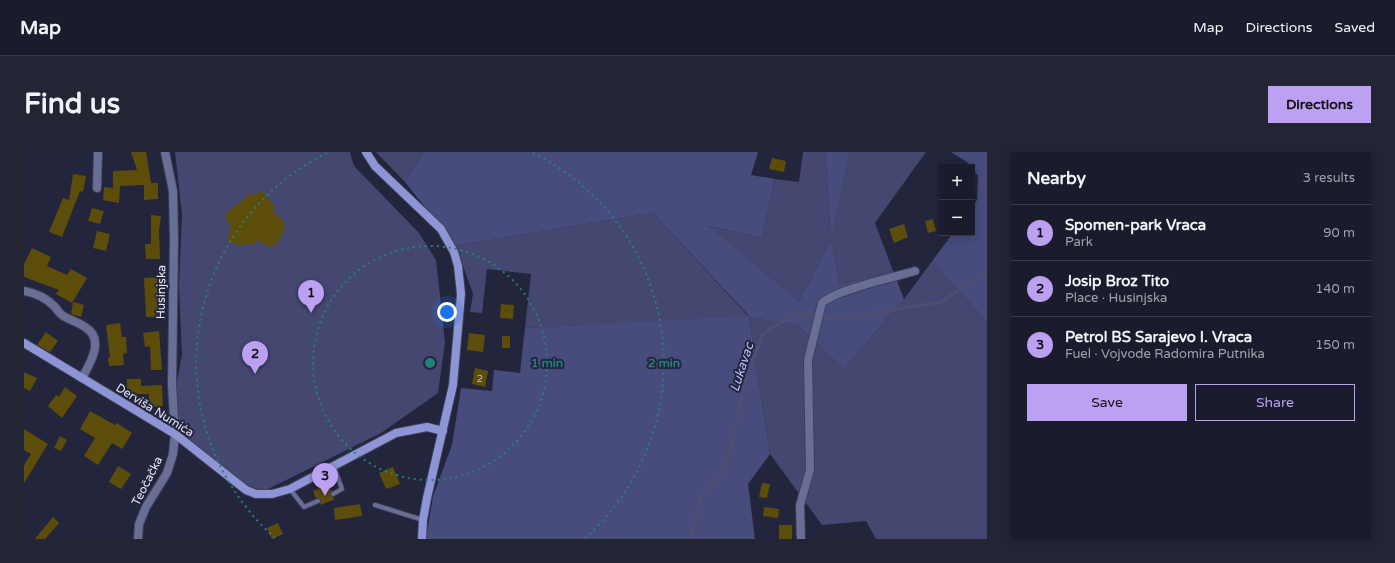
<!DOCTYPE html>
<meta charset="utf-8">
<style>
:root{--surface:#1a1c2d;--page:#232535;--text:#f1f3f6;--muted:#9fa1aa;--line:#383a49;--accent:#bca0f2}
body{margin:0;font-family:"Varela Round",sans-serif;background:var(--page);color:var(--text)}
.controls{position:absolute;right:12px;top:12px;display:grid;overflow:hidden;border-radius:0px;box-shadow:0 2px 10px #0003}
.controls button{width:36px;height:36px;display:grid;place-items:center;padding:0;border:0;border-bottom:1px solid var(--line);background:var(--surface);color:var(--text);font:20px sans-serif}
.you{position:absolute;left:423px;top:160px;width:14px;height:14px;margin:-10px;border:3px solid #fff;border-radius:50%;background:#1a73e8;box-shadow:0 0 0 6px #1a73e833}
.badge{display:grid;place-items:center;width:26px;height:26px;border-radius:50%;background:var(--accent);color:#111;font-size:13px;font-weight:700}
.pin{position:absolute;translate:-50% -33px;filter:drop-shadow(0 1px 2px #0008)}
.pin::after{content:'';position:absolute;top:21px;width:14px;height:12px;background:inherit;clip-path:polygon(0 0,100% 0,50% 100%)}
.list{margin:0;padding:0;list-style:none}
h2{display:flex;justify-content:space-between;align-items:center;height:52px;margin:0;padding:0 16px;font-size:17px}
h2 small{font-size:13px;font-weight:400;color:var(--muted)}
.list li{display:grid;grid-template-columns:26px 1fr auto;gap:12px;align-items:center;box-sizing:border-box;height:56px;padding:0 16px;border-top:1px solid var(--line)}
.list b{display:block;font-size:15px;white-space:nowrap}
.list p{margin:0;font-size:13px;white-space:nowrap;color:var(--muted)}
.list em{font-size:13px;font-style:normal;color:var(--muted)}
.actions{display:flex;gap:8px;padding:12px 16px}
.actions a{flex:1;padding:9px 0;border:1px solid var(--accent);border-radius:0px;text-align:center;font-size:14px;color:var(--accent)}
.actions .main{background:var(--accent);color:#111}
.map{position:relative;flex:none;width:963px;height:387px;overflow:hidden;border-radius:0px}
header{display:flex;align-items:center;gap:24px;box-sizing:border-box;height:56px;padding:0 20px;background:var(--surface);border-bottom:1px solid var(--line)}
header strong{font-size:19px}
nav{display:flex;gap:22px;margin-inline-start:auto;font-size:14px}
.intro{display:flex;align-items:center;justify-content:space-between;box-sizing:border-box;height:96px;padding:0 24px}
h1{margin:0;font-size:28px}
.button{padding:10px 18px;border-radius:0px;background:var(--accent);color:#111;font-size:14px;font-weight:700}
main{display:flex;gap:24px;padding:0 24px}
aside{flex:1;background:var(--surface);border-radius:0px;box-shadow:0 2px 10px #0003}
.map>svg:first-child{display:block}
.green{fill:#444870}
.forest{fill:#484c7d}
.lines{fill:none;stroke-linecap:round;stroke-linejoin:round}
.stream{stroke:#4f4e71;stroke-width:3}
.building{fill:#5d4d0b}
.lane-casing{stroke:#3e4056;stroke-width:6}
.street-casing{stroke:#3e4056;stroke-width:10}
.secondary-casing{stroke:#3e4056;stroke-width:10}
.lane{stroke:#696e97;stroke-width:4}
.street{stroke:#696e97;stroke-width:8}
.secondary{stroke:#8e95d7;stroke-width:8}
.ring{fill:none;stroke:#24817c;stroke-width:2;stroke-dasharray:2 4}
.labels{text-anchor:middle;stroke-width:4;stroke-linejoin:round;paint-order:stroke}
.number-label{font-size:10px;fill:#c2c0ba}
.street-label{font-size:12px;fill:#e3e6f5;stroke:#23253c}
.water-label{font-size:13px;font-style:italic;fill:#b7bffe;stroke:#23253c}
.centre{fill:#24817c;stroke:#23253c;stroke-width:2}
.ring-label{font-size:12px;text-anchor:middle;font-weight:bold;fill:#24817c;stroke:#23253c;stroke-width:4;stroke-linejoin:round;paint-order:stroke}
</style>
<header>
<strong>Map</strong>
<nav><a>Map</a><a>Directions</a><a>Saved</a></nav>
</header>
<div class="intro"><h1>Find us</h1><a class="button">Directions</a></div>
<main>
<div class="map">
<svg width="963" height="387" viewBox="0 0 963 387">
<rect width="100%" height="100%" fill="#23253c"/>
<g class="green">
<polygon points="151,0 326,0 330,14 395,81 412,108 421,190 414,241 357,281 236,341 143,282 158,203 155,133 158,62"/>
<polygon points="352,0 400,0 381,30"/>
<polygon points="779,0 801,0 807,85 826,0 902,0 851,71 869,119 816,132 807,87 775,149 683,74 738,86 751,27 775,30"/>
<polygon points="629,61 725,165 774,174 820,217 880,147 909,108 912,114 963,170 963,387 852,387 842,369 798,373 746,302 725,165 501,176 507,122 463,117 458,161 446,160 449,142 432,94"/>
</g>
<g class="forest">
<polygon points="400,0 734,0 727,23 751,27 738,86 684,74 775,149 807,87 801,0 826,0 807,87 816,132 869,119 880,147 820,217 774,174 725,165 746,302 724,332 731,387 402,387 409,344 428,293 437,236 468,239 470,218 496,221 501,176 725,164 629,61 432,94 381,30"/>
<polygon points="927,0 963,0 963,170 912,114 909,108 929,81 948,81 948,55 953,48 954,24 943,10"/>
</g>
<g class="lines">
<polyline class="stream" points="666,387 677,345 699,321 707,295 721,231 739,182 772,161 810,167 917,150 963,120"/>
</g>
<g class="building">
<polygon points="107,0 122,0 127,31 134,31 134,47 120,48 120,33 96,34 95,51 79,48 80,35 89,36 89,19 113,18"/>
<polygon points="748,6 762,9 760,20 745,17"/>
<polygon points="49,22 62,24 59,40 56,39 38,85 25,80 39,46 45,48"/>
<polygon points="238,39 251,55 249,59 260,70 260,79 252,93 245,95 233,88 231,93 223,91 221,94 203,90 207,72 203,71 202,61 227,41 229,43"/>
<polygon points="68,56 80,59 76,72 64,69"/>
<polygon points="127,63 137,64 135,78 136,107 122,107 121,92 127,92"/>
<polygon points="909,67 912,79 904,81 901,69"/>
<polygon points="880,72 884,85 870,91 865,77"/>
<polygon points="73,79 86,82 82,99 69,96"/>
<polygon points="8,96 27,105 23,114 43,123 47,117 63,126 48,151 32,142 35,138 0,125 0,112"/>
<polygon points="134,125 135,165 122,165 120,126"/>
<polygon points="49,150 60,153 57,165 47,162"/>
<polygon points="477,152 490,153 489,167 476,166"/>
<polygon points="96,171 98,185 102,185 103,201 99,202 100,213 85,214 84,206 86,205 82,173"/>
<polygon points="135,179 138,218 127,218 126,194 121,195 119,181"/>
<polygon points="22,180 34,189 26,200 13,193"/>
<polygon points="445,181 461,183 459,200 443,198"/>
<rect x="478" y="184" width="8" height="12"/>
<polygon points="451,216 464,219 461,235 448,232"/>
<polygon points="0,220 13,226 6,239 0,236"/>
<polygon points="103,227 117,227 117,234 138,233 139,254 125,255 125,242 103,242"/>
<polygon points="41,235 53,244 38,266 24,254 32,243 35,245"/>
<polygon points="66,259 91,273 93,271 108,281 98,297 88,291 74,313 60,304 71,286 56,277"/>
<polygon points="0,277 24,292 0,331 0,313 7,302 0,298"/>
<polygon points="36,284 43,288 37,299 30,296"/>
<polygon points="94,314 107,322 97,337 85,330"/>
<polygon points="369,315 376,332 362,337 355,321"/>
<polygon points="738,331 746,332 743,346 735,345"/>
<polygon points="305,332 308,339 306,343 311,347 296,353 297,347 292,346 289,339"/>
<polygon points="336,352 338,364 311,368 310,356"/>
<polygon points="740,355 755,357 754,366 739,364"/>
<polygon points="29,365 35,371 21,387 11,387"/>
<polygon points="254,371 259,382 248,387 243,376"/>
<rect x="755" y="373" width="13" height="14"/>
</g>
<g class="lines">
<g class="lane-casing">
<g id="lane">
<polyline points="266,337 280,355 294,349"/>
<polyline points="309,342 318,337 310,315"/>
<polyline points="351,353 399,368"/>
</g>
</g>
<g class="street-casing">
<g id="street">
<polyline points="73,36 74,0"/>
<path d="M0,139C11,141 22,146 30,154C33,157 35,161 38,163C45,168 54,170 61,175C81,187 67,210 58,226"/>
<polyline points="114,387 115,372 122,355 143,321 149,302 151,282 148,233 150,88 149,39 141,0"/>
<path d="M777,387L776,353L786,318L784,208L798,151C812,138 870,125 891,119"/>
</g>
</g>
<g class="secondary-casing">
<g id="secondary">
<polyline points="342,0 351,14 417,77 430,100 434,114 437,142 429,233 403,346 399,368 398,387"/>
<polyline points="0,191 151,282 222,338 232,342 248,342 266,337 372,281 403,275 419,279"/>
</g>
</g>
<use href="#lane" class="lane"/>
<use href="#street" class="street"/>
<use href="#secondary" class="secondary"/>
</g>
<g class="ring">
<circle cx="406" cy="211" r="117"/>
<path d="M251 386A234 234 0 0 1 303 1M509 1A234 234 0 0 1 561 386"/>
</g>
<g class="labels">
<g class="number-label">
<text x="456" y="230">2</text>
</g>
<g class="street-label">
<text transform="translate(137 140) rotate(-89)" y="4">Husinjska</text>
<text transform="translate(131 258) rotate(32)" y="4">Derviša Numića</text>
<text transform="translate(123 329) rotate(-63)" y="4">Teočačka</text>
</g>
<g class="water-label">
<text transform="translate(717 215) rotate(-72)" y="5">Lukavac</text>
</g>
</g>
<circle cx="406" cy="211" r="6" class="centre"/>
<g class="ring-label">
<text x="523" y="215">1 min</text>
<text x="640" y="215">2 min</text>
</g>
</svg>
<div class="controls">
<button>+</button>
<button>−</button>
</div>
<div class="you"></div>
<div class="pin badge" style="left:287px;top:161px">1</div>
<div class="pin badge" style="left:231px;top:222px">2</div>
<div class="pin badge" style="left:301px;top:344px">3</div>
</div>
<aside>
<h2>Nearby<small>3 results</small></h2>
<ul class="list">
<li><span class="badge">1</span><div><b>Spomen-park Vraca</b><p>Park</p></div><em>90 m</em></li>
<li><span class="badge">2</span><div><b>Josip Broz Tito</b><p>Place · Husinjska</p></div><em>140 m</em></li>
<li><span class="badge">3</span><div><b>Petrol BS Sarajevo I. Vraca</b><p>Fuel · Vojvode Radomira Putnika</p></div><em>150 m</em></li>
</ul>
<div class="actions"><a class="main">Save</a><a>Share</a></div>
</aside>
</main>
